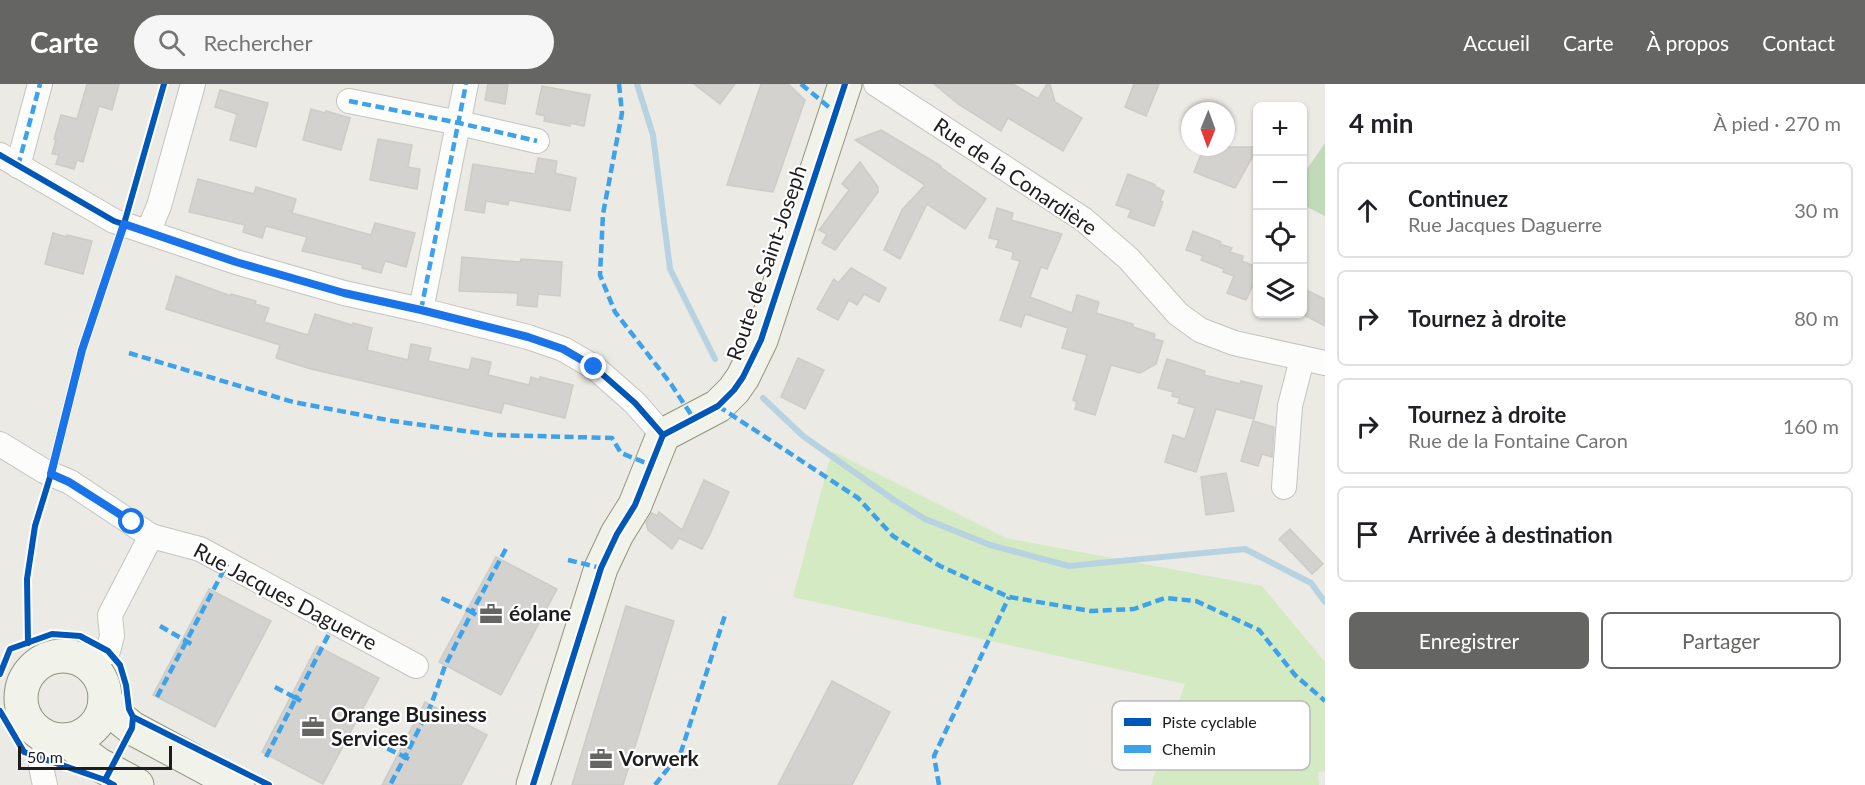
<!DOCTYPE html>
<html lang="fr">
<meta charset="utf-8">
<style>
:root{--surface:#fff;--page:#f6f6f6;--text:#202124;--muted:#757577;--line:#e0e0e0;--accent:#656563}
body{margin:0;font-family:Lato,sans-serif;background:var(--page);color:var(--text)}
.controls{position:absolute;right:18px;top:18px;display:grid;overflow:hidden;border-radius:9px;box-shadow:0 2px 4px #0004}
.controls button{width:54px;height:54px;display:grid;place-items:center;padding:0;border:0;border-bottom:2px solid var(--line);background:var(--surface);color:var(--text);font:30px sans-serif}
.compass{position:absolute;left:1181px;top:18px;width:54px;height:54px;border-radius:50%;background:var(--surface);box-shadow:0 2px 4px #0004;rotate:181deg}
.scale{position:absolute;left:18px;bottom:15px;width:154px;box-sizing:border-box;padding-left:6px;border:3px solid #1d1d1d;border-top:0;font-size:16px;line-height:21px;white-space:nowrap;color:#1d1d1d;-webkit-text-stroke:4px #fff;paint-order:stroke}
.stop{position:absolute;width:18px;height:18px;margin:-14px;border:4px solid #1a73e8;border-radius:50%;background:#fff}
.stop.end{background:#1a73e8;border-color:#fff;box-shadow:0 2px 6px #0008}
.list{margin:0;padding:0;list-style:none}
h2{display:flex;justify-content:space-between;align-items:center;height:78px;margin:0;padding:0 24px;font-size:26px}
h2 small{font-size:20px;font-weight:400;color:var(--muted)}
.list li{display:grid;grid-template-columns:39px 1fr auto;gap:18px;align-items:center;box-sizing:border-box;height:96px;margin:0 12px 12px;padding:0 12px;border:2px solid var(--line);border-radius:9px}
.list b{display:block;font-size:22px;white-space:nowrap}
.list p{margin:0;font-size:20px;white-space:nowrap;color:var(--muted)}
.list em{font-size:20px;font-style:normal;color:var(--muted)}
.actions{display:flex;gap:12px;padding:18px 24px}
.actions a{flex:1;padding:14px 0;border:2px solid var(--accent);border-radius:9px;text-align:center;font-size:21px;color:var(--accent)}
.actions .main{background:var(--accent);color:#fff}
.icon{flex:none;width:33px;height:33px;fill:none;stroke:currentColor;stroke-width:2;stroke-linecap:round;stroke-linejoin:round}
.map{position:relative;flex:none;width:1325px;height:701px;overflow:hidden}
header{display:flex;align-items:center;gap:36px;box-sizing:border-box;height:84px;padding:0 30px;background:var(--accent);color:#fff}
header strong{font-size:28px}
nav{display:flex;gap:33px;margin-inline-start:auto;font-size:21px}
.search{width:420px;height:54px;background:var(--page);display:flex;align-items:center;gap:15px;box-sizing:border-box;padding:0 21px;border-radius:33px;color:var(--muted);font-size:22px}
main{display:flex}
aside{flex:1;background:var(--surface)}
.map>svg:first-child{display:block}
.grass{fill:#d3eac2}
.forest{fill:#c1dbb9}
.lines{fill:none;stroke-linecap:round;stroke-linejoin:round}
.stream{stroke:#b7d2e0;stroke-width:6}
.building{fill:#d3d2ce;stroke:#ceccc6;stroke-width:1.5}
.street-casing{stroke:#c4c4c1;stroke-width:26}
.secondary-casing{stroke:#91957d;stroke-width:35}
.street{stroke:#fcfcfb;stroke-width:24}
.secondary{stroke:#f1f2e9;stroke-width:33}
.quiet{stroke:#3da2ea;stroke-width:4.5;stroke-dasharray:9 4.5;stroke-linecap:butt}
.cycleway-casing{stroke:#fff;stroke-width:10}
.cycleway{stroke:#0057b8;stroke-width:6}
.route{stroke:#1a73e8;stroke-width:8}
.labels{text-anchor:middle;stroke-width:4.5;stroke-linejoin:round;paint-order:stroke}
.street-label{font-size:21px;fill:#1d1d1d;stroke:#fff}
.poi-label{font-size:21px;font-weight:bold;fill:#1d1d1d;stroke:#fff;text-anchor:start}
.key{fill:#fff;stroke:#bbb;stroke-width:1.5}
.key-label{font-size:16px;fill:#1d1d1d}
</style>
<header>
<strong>Carte</strong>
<div class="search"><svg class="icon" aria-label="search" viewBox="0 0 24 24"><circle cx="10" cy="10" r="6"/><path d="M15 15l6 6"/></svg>Rechercher</div>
<nav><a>Accueil</a><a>Carte</a><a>À propos</a><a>Contact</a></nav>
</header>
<main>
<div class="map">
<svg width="1325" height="701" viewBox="0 0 1325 701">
<rect width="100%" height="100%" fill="#ebeae5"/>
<polygon class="grass" points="832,367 1006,454 1262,502 1325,578 1325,687 1318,688 1319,701 1151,701 1185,600 793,513"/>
<polygon class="forest" points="1325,59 1325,132 1303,121 1303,91"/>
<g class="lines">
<g class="stream">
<polyline points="637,0 653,51 670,185 715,275"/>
<polyline points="763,314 803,352 894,416 925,435 990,461 1069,482 1245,465 1311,499 1325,518"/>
</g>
</g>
<g class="building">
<polygon points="87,0 119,0 112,26 99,22 83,78 77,76 74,85 56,80 59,71 52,70 56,56 54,55 61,31 77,35"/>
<polygon points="488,0 508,0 505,20 485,16"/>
<polygon points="694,0 735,0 720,20"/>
<polygon points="761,0 788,0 805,16 773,108 727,101"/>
<polygon points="934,0 1013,0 1038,15 1047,0 1050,0 1055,18 1082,34 1063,67 1008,34 1001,47 958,20"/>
<polygon points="1134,0 1159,0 1146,32 1125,23"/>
<polygon points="542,2 590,11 584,42 570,39 570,42 544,37 545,32 536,30"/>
<polygon points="220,6 268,19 256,63 230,56 237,30 215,23"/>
<polygon points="311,25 325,29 326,27 350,34 341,66 303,56"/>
<polygon points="881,46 941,82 940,83 986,115 965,145 927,120 900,175 884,166 902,126 925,101 855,56"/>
<polygon points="378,55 412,61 408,83 420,85 417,105 370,96"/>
<polygon points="1204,63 1257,63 1257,65 1235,104 1194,88"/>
<polygon points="538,74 557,77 555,89 576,94 570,127 509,116 508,121 486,117 484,129 465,126 473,80 535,90"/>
<polygon points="860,78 878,103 878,108 835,166 822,159 827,150 819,146 849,106 842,100"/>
<polygon points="1128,90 1154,100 1156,103 1164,107 1160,117 1163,118 1154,142 1128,133 1131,126 1116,121"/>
<polygon points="198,95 254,110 256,103 296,115 292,129 371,151 375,139 415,149 406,183 385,177 381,189 362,184 363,181 302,167 307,153 266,142 262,154 243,148 245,141 189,128"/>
<polygon points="997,124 1013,129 1011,136 1062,150 1047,185 1041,183 1030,213 1072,229 1077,211 1099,218 1096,229 1133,240 1133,243 1155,250 1154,255 1163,257 1156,280 1140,289 1111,281 1095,331 1075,325 1077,318 1073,316 1087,271 1062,264 1068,244 1025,230 1021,243 1000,236 1020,177 1012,175 1013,168 996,163 999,156 989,154"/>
<polygon points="1193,147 1221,158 1220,160 1232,164 1230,168 1243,172 1242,177 1257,183 1257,192 1246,216 1227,209 1234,192 1223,188 1224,185 1201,176 1203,172 1186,166"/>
<polygon points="53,149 67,153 67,151 92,157 83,190 45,180"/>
<polygon points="462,173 520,178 521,175 562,178 560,212 538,210 537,223 517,221 518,209 459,207"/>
<polygon points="851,184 886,204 879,218 864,210 857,221 849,216 838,236 817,225 834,195 838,199"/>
<polygon points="176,192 231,212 231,210 256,217 255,220 269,224 264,238 308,251 315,230 352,241 353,239 372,244 367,266 408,276 411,260 431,264 428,277 469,286 472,274 491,278 488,291 529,301 531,293 540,296 540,293 573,301 565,334 504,319 501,329 311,285 276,274 280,261 166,225"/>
<polygon points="1302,204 1325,215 1325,242 1302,230"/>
<polygon points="798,274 824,286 805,325 781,313"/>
<polygon points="1167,275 1205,287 1204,291 1240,300 1241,297 1262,302 1254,335 1216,325 1196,388 1165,378 1173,351 1185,355 1195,324 1178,319 1180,314 1172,312 1173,308 1158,304"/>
<polygon points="1253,337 1274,343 1272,373 1262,370 1258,382 1241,377"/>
<polygon points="1226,389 1234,427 1206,431 1201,393"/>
<polygon points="704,396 729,408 710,450 702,465 679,454 672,465 648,446 646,439 652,429 657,432 659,428 682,446"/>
<polygon points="1290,445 1323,480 1312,490 1279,455"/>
<polygon points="496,473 557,505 501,611 439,578"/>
<polygon points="209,505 271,537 215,643 153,611"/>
<polygon points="626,522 674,537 623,701 572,701"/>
<polygon points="317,562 379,594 323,700 262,668"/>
<polygon points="832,597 890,628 852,701 778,701"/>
<polygon points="425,618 487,651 461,701 382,701"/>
</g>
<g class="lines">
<g class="street-casing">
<g id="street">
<polyline points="876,0 1083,135 1129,175 1178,230 1200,246 1234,259 1325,279"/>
<polyline points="349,17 459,39 537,57"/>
<polyline points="0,71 114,137 236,178 344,209 421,226 528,253 563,265 594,283 618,304 635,319 663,351"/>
<polyline points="18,82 40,0"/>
<polyline points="148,148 159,122 193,0"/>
<polyline points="421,226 466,0"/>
<polyline points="0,360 44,387 70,398 151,452 200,465 416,582"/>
<polyline points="1284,403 1290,322 1302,275"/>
<polyline points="91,583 108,567 112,552 110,531 151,452"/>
<polyline points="45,701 41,683 47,653"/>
</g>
</g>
<g class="secondary-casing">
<g id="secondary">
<circle cx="63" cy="614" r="42"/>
<polyline points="105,616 122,636 132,644 238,701"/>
<polyline points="66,656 98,680 137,701"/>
<polyline points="533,701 601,484 617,450 635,421 663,351 718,322 734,306 743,293 761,256 845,0"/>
</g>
</g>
<use href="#street" class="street"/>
<use href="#secondary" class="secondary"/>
<g class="quiet">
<polyline points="619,0 622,29 603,130 600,191 615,228 671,300 694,335"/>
<polyline points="801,0 836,29"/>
<polyline points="349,17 459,39 537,57"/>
<polyline points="18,82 40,0"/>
<polyline points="421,226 466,0"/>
<polyline points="129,269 293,318 393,337 493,351 612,354 621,369 651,381"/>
<polyline points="718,322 858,414 893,452 940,482 1009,513 1091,527 1134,525 1165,514 1196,517 1259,546 1295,591 1325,617"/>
<polyline points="568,476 601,484"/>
<polyline points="476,531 472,528 508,461"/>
<polyline points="160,542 193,561"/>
<polyline points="157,613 227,480"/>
<polyline points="301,617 296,614 335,538"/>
<polyline points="379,657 378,660 405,673 390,701"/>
<polyline points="266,673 296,614 271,601"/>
<polyline points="409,675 405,673 431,621 445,582 472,528 441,514"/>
<polyline points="655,701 681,668 726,528"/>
<polyline points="939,701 934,672 1009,513"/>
</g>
<g class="cycleway-casing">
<g id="cycleway">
<polyline points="0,71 114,137 236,178 344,209 421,226 528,253 563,265 594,283 618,304 635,319 663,351"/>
<polyline points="28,559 27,495 35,442 51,390 82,266 124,140 164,0"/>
<polyline points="0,590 10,565 52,550 80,552 108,567 120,581 126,601 129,625 133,633 132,644 105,696"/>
<polyline points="0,627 24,668 105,696 114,701"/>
<polyline points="133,633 269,701"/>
<polyline points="533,701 601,484 617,450 635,421 663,351 718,322 734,306 743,293 761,256 845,0"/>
</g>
</g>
<use href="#cycleway" class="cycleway"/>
</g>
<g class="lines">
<polyline class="route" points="132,438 69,398 51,390 82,266 124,140 236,178 344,209 421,226 528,253 563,265 594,283"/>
</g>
<defs>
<g id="office-bare" transform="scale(1.8)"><path d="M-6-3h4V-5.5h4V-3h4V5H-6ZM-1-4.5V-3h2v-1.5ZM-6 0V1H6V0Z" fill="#656563" stroke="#fff" stroke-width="2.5" paint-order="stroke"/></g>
</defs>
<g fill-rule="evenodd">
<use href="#office-bare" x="491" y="530"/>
<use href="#office-bare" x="313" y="643"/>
<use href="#office-bare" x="601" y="675"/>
</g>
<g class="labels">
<g class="street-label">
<text transform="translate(1015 93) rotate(34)" y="7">Rue de la Conardière</text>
<text transform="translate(767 179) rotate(-71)" y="7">Route de Saint-Joseph</text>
<text transform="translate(285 513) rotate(28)" y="7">Rue Jacques Daguerre</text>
</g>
<g class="poi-label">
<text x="509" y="537">éolane</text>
<text x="331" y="638">Orange Business<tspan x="331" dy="24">Services</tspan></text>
<text x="619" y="682">Vorwerk</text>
</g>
</g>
<rect x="1112" y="617" width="198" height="69" rx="9" class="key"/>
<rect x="1124" y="634" width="27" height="8" fill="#0057b8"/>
<rect x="1124" y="661" width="27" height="8" fill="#3da2ea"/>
<g class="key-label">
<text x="1162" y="644">Piste cyclable</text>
<text x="1162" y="671">Chemin</text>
</g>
</svg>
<div class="controls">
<button>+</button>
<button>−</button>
<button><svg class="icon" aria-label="locate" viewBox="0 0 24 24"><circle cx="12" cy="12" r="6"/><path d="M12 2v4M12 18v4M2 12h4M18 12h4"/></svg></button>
<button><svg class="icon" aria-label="layers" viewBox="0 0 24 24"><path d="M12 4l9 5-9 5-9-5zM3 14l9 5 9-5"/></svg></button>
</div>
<svg class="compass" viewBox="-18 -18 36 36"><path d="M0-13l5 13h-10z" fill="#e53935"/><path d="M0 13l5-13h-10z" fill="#757577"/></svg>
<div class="scale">50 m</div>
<div class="stop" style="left:132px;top:438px"></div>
<div class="stop end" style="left:594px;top:283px"></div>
</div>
<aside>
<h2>4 min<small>À pied · 270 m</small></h2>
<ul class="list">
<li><svg class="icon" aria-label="ahead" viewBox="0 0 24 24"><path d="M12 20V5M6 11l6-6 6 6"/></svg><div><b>Continuez</b><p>Rue Jacques Daguerre</p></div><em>30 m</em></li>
<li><svg class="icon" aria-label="right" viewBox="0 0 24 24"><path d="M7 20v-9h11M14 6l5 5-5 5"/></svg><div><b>Tournez à droite</b></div><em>80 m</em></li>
<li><svg class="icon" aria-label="right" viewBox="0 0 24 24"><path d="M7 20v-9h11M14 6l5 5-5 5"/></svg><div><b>Tournez à droite</b><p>Rue de la Fontaine Caron</p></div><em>160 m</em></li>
<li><svg class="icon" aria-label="arrive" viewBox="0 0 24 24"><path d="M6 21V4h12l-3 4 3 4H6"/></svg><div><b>Arrivée à destination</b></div></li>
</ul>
<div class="actions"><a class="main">Enregistrer</a><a>Partager</a></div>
</aside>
</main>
